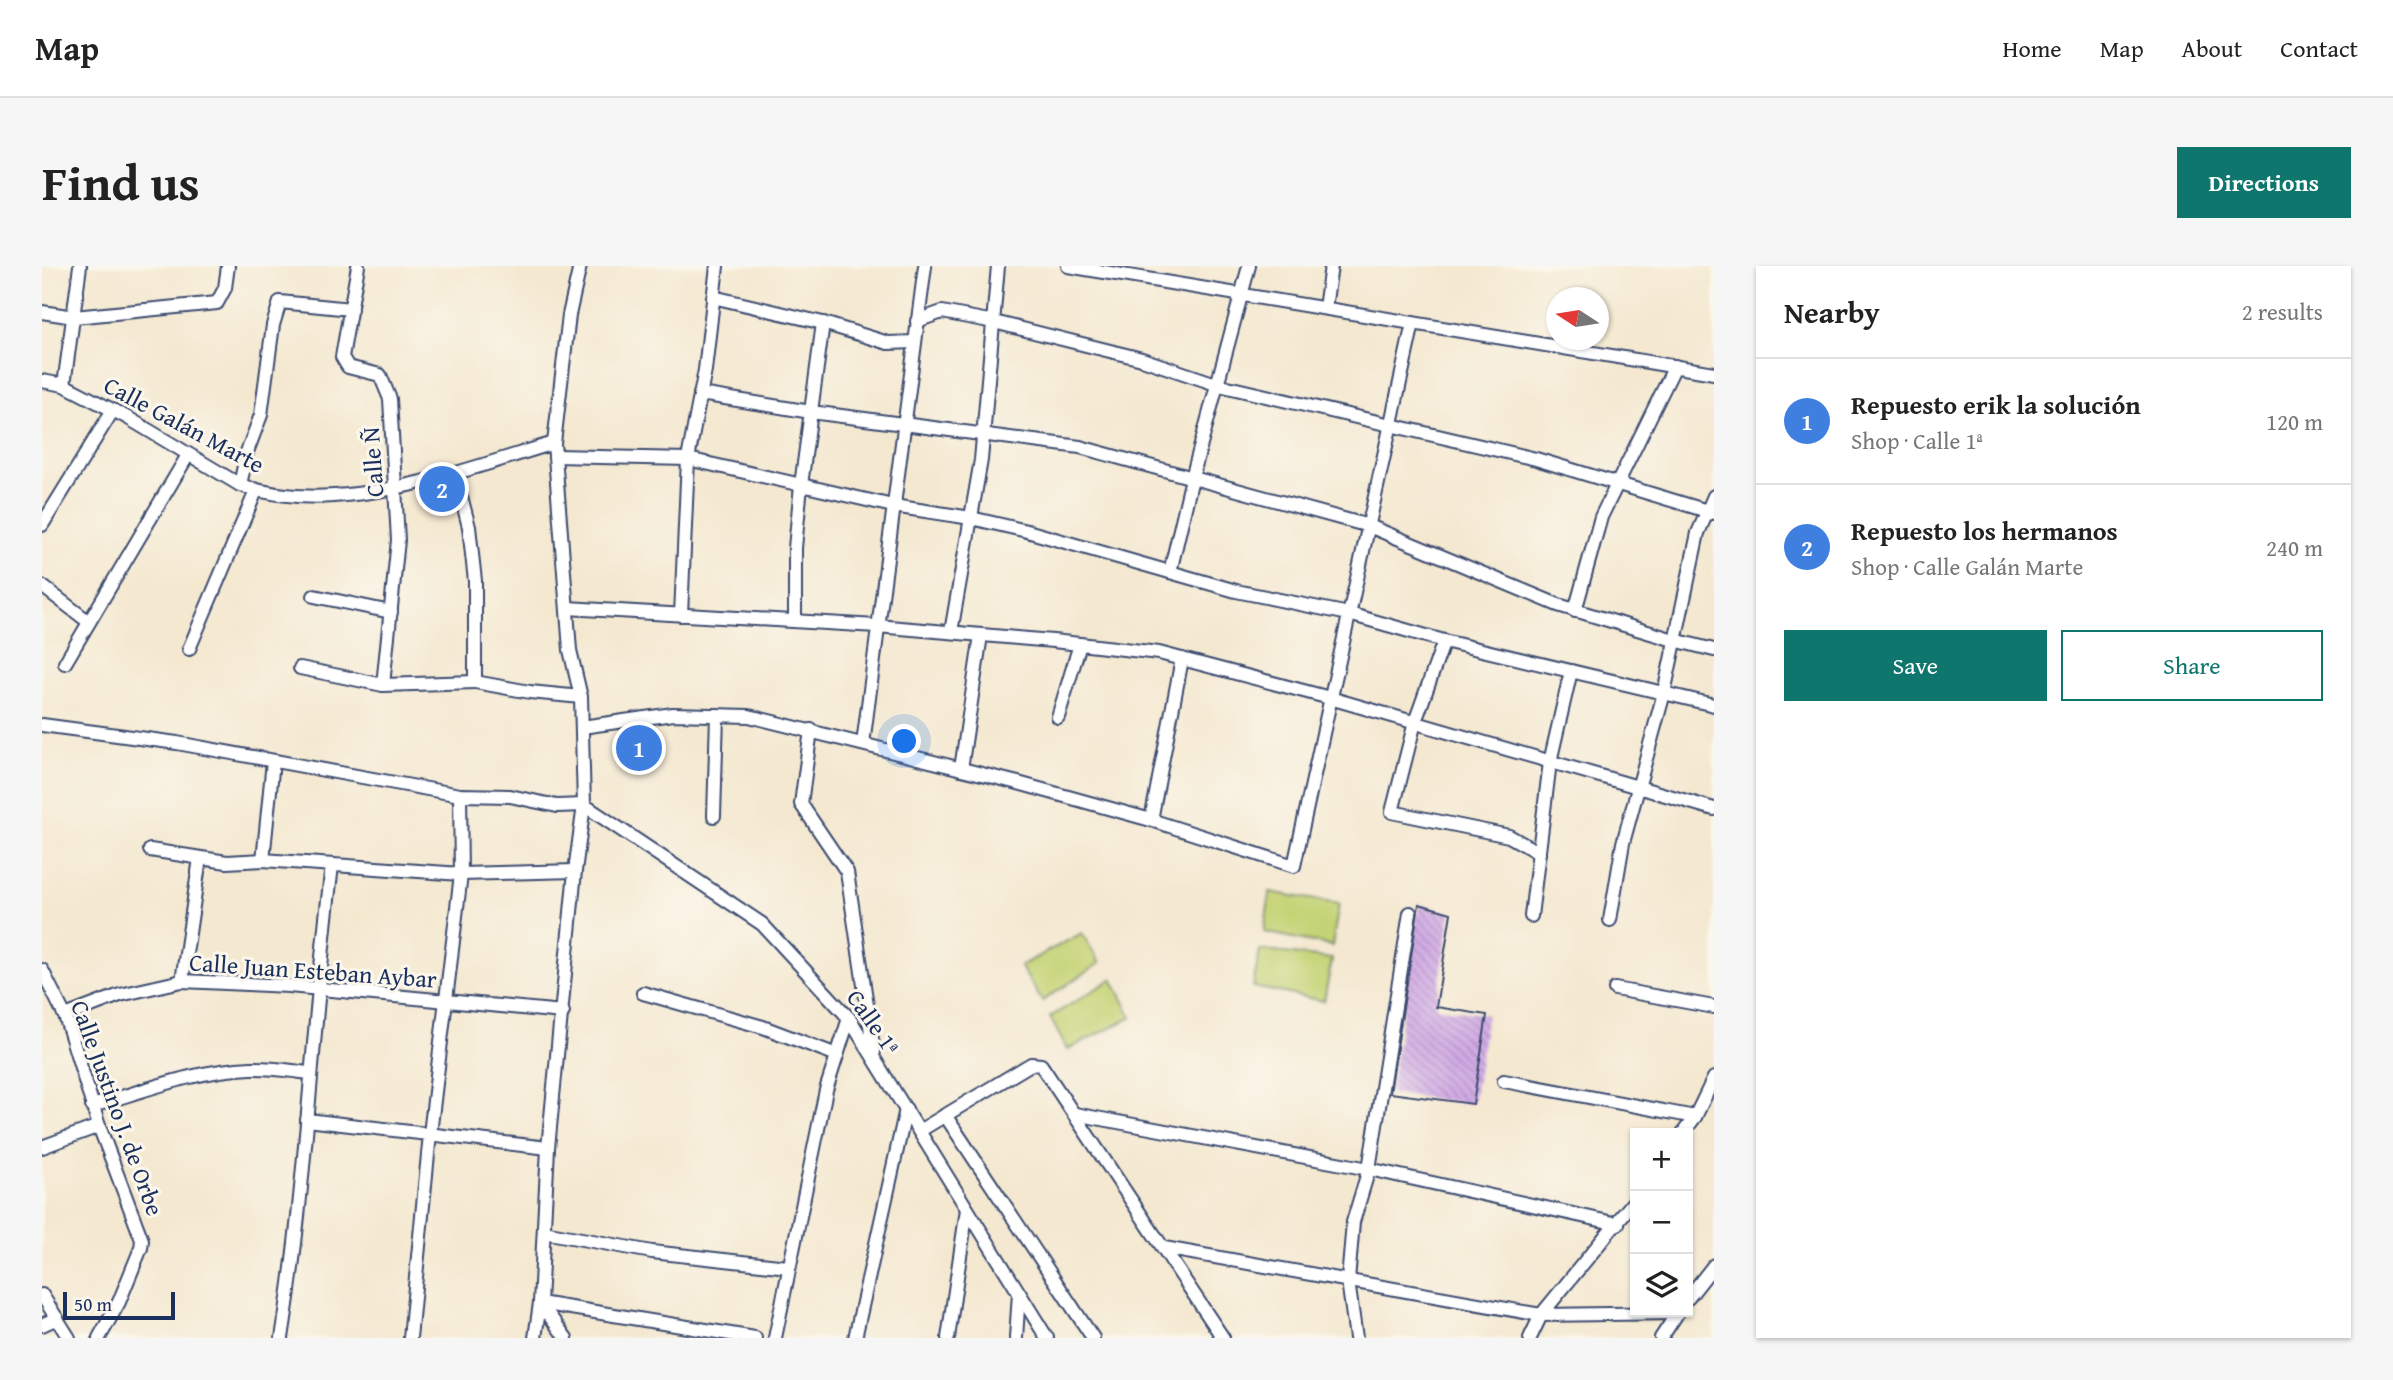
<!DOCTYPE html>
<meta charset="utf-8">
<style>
:root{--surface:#fff;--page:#f6f6f6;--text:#222;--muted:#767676;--line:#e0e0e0;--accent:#0f766e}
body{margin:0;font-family:"Gentium Book Plus",serif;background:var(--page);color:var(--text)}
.controls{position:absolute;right:21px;bottom:21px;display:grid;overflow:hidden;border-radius:0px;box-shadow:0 2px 5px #0004}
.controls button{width:63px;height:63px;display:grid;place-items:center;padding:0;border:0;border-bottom:2px solid var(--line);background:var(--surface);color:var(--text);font:35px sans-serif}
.compass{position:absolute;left:1504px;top:21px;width:63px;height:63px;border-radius:50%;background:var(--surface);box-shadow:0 2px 5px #0004;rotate:282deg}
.scale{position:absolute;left:21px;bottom:18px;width:112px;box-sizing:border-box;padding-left:7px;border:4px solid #1b2f5e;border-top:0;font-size:19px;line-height:24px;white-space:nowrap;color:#1b2f5e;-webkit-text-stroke:5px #fbf7ec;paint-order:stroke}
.you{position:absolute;left:863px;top:476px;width:24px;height:24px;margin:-18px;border:5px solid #fff;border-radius:50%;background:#1a73e8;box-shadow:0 0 0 10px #1a73e833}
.badge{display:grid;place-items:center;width:46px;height:46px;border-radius:50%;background:var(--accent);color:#fff;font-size:23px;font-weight:700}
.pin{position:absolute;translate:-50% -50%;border:4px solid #fff;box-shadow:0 2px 7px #0006}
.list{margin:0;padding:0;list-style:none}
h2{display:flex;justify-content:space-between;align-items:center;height:91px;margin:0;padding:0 28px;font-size:30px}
h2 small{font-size:23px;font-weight:400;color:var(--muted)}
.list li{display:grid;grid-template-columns:46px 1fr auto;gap:21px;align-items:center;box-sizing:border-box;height:126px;padding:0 28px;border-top:2px solid var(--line)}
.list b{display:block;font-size:26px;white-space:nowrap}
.list p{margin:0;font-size:23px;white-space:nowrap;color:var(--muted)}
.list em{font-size:23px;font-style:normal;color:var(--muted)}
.actions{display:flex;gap:14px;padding:21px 28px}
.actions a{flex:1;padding:16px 0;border:2px solid var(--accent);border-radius:0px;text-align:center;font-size:24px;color:var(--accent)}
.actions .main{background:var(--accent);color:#fff}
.icon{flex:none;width:38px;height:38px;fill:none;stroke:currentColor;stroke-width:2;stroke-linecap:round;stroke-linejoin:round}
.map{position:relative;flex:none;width:1672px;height:1072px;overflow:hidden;border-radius:0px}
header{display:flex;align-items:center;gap:42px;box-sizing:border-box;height:98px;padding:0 35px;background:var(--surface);border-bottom:2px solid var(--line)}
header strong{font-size:33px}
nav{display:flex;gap:38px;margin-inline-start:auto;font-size:24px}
.intro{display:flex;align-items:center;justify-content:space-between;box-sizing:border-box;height:168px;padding:0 42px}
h1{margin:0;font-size:49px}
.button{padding:18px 32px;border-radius:0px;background:var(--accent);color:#fff;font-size:24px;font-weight:700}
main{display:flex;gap:42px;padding:0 42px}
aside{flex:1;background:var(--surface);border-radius:0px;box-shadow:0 2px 5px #0004}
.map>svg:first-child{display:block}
.green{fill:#c4d375;stroke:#70816a;stroke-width:2}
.building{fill:url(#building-back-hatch)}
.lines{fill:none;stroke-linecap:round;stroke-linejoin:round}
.street-casing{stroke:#3c4b6f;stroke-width:16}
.street{stroke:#fff;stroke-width:12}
.labels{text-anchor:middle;stroke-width:6;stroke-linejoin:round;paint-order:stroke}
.street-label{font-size:24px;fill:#1b2f5e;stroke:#fbf7ec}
</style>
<header>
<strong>Map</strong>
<nav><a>Home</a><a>Map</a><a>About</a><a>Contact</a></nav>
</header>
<div class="intro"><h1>Find us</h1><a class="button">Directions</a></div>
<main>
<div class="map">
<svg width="1672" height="1072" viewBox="0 0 1672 1072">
<defs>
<pattern id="building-back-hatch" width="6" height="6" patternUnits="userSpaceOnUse" patternTransform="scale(1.75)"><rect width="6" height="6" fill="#d1aae5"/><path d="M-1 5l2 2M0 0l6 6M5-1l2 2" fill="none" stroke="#a98bbd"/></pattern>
</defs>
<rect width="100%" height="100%" fill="#fbf7ec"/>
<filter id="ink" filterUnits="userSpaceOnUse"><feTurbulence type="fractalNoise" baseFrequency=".0143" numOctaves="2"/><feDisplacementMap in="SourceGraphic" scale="14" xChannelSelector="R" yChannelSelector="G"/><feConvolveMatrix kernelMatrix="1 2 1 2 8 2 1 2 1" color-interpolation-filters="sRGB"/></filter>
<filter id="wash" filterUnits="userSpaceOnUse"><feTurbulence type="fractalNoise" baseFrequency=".00686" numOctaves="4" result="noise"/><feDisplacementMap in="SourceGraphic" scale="28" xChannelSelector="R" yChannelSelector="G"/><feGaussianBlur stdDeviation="1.57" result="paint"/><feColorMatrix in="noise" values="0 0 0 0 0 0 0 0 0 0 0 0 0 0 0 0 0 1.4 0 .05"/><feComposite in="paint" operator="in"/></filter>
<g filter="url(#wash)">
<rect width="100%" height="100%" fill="#f4e8d0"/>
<g class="green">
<polygon points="1228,626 1297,638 1290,680 1222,666"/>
<polygon points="1040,667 1058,697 1000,735 978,700"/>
<polygon points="1218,684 1290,693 1282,735 1211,721"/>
<polygon points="1070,713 1090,751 1025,784 1008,751"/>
</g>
<g id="blocks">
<polygon class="building" points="1377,638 1409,647 1394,741 1445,749 1431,838 1348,827"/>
</g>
</g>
<g filter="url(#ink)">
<use href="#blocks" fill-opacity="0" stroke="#3c4b6f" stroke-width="2"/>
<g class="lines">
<g class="street-casing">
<g id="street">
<polyline points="316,0 300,91 306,101 338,109 348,133 356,274 341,419"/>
<polyline points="1026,0 1672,107"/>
<polyline points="671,31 781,57 846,77 873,76"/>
<polyline points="1283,42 1289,0"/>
<polyline points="0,46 32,51 175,37 183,22 186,0"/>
<polyline points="875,55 900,46 952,56 1100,93 1177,119 1494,193 1672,247"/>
<path d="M0,115L22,119L86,152L198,219C294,253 419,205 512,177"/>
<polyline points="22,119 38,0"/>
<polyline points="658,128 769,146 1038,181 1327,260 1516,339 1632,374 1672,384"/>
<polyline points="513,190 646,193 851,240 929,252 985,265 1194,325 1307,348 1402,375 1672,439"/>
<polyline points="413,207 427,261 433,315 433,416 488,426 539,431"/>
<polyline points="198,219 205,186 219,149 231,59 238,36 309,43"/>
<polyline points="0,259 71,144"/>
<polyline points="1128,306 1150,212 1207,0"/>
<polyline points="0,320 47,356"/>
<polyline points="272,330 349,346"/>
<polyline points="525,342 835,360 1011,375 1117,387 1288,432 1672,543"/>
<polyline points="1533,345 1559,251 1633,100"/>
<polyline points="639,349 646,193 663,104 675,0"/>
<polyline points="753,355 753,282 759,219 781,57"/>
<polyline points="909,366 939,194 956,0"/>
<polyline points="1402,375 1373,456 1350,546 1467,570 1497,587"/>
<polyline points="147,383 214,225"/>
<polyline points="23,397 146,189"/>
<polyline points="258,402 341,419 433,416"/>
<polyline points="1016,451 1038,378"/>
<polyline points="0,459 135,477 418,529 468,530 515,540 542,539 720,658 807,752 1005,1072"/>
<polyline points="540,461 631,448 707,450 976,517 1109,554 1252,600 1371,57"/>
<polyline points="769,464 759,538 805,606 832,786"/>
<polyline points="821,478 883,0"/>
<polyline points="919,503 939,369"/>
<polyline points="672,550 675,449"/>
<polyline points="1109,554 1140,393"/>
<polyline points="108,584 185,596 221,594 419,608 533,605"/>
<polyline points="221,594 231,495"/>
<polyline points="1489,650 1508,496 1529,405"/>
<polyline points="1568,654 1581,577 1622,427 1656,267 1672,230"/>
<polyline points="0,704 23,750 57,860 100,974 99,982 77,1036 57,1072"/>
<polyline points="140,715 158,592"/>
<polyline points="1573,723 1672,741"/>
<polyline points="601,727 721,761 795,789"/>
<polyline points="23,750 78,729 140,715 247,720 521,746"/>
<polyline points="1462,815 1653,851"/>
<path d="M50,840C102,825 154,804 209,802C228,801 249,805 268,807"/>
<polyline points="1033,848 1327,903 1576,958"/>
<polyline points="903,849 1051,1072"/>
<polyline points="265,854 506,882"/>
<polyline points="877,865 989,798 999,799 1181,1072"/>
<polyline points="1641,867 1653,851 1672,812"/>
<polyline points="0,881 57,860"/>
<polyline points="502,966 610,986 746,1001"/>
<polyline points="1122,982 1499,1049 1635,1047"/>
<polyline points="0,1029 27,1072"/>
<polyline points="1646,1032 1672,999"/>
<polyline points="498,1037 713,1072"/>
<polyline points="498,1037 524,1072"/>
<polyline points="0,1059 15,1052"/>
<path d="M240,1072C265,916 270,757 290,600"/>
<polyline points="368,1072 388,868 419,608 418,529"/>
<polyline points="493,1072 498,1037 506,882 533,605 542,539 539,431 528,384 512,177 527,49 538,0"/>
<polyline points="733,1072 784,824 807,752"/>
<polyline points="813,1072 864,843"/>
<polyline points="906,1072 925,943"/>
<polyline points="974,1072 977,1027"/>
<polyline points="1314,1072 1306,1015 1311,956 1327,903 1368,647"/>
<polyline points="1488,1072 1499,1049 1593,934"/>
<polyline points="1619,1072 1636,1046"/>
</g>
</g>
<use href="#street" class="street"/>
</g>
</g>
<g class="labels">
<g class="street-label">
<text transform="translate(142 159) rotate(28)" y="8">Calle Galán Marte</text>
<text transform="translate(331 196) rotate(-94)" y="8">Calle Ñ</text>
<text transform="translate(271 705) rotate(4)" y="8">Calle Juan Esteban Aybar</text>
<text transform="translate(831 756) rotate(55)" y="8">Calle 1ª</text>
<text transform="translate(75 842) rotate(70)" y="8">Calle Justino J. de Orbe</text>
</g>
</g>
</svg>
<div class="controls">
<button>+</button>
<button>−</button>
<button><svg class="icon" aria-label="layers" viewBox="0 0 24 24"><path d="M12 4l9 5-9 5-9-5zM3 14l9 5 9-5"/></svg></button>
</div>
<svg class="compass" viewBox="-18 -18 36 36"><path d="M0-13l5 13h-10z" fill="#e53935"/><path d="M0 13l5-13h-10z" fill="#767676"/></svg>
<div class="scale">50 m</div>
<div class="you"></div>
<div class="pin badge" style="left:597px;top:482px;background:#3f7fe0">1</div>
<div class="pin badge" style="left:400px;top:223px;background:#3f7fe0">2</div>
</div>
<aside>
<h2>Nearby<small>2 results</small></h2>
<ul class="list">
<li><span class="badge" style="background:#3f7fe0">1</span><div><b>Repuesto erik la solución</b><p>Shop · Calle 1ª</p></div><em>120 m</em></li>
<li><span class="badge" style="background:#3f7fe0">2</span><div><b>Repuesto los hermanos</b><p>Shop · Calle Galán Marte</p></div><em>240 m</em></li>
</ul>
<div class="actions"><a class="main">Save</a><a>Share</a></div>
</aside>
</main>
